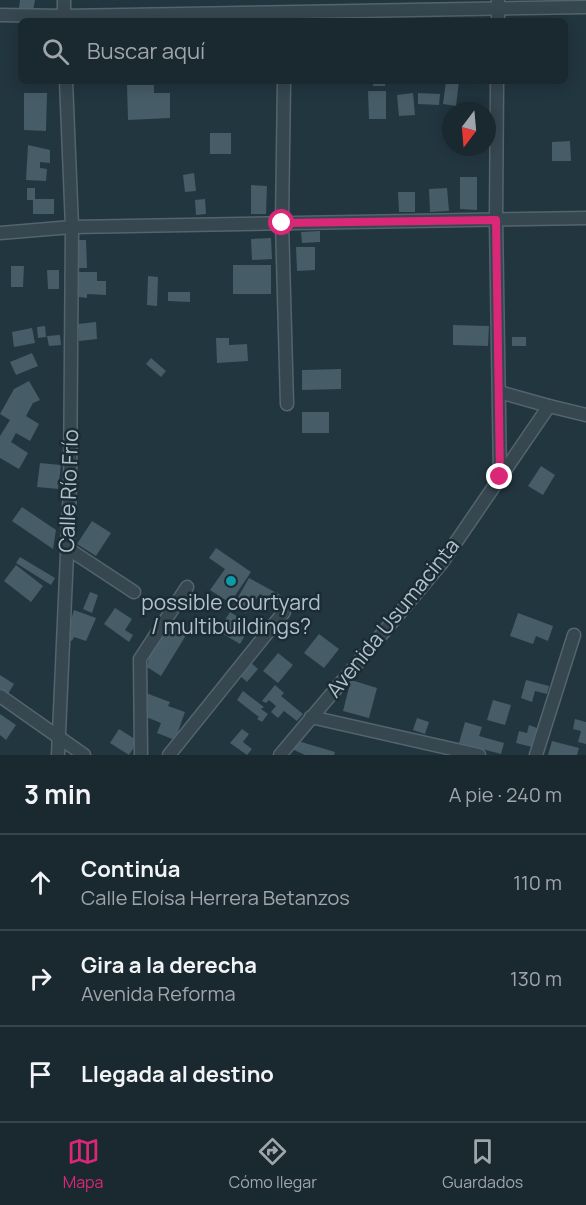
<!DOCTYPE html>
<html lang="es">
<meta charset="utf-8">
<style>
:root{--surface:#1a2830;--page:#233038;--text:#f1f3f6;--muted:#9fa6ab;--line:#38444c;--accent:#db2777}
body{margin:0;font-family:Manrope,sans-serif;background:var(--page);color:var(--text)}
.compass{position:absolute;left:442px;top:102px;width:54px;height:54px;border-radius:50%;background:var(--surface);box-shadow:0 3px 15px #0003;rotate:196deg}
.stop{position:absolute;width:18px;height:18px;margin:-14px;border:4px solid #db2777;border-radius:50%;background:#fff}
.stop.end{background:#db2777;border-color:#fff;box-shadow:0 2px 6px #0008}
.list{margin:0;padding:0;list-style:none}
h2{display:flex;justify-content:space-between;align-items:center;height:78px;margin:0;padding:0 24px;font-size:26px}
h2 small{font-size:20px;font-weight:400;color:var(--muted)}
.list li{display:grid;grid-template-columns:39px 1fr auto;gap:18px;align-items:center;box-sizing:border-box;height:96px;padding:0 24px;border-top:2px solid var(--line)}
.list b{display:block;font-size:22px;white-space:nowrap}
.list p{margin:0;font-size:20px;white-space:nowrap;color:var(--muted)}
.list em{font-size:20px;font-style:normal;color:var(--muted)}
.icon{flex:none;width:33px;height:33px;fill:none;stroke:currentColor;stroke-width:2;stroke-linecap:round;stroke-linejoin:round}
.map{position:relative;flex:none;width:586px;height:755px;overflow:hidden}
.search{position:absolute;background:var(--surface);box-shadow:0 3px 15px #0003;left:18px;right:18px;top:18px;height:66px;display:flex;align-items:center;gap:15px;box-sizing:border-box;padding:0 21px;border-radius:9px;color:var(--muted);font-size:22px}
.sheet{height:366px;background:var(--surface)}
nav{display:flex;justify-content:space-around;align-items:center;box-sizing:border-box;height:84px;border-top:2px solid var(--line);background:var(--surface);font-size:16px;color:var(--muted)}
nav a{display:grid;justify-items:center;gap:3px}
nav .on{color:var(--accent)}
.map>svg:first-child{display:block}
.building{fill:#465c66}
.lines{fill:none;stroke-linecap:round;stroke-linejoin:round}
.minor-casing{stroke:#54646e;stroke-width:15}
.minor{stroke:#364750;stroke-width:12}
.route{stroke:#db2777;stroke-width:8}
.culture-dot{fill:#0f9aa8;stroke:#1b2c35;stroke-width:2}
.labels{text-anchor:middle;stroke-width:5;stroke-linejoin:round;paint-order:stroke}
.street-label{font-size:21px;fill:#b2c1cb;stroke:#1b2c35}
.poi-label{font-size:21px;fill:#b2c1cb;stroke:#1b2c35}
</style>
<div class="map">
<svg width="586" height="755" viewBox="0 0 586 755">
<rect width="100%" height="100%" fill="#223640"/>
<g class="building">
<polygon points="20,0 35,0 33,11 19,8"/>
<polygon points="373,81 386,81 385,86 373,86"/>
<polygon points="446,81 459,81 456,106 443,104"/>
<polygon points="127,85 154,85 154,93 170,93 170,118 128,120"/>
<polygon points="368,91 386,91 386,119 369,119"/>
<polygon points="24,93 47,93 46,131 24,130"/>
<polygon points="413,93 415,115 399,116 397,95"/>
<polygon points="418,93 440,94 439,105 418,104"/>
<rect x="210" y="133" width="21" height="21"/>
<polygon points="570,141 571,161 552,161 552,142"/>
<polygon points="28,145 50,150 50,163 40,162 40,168 47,169 46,181 26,180"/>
<polygon points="463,147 483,147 483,152 463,153"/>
<polygon points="194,173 196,191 185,192 183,175"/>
<polygon points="460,177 477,177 477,210 460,209"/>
<polygon points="251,185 267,186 266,214 251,214"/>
<polygon points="27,188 35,188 35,199 54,199 54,214 33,214 33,200 27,200"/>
<polygon points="447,188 449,211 430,212 429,189"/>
<polygon points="398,192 415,192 415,212 399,212"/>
<polygon points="205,199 206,214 196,215 195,200"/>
<polygon points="320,231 320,242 302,243 301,232"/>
<polygon points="271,238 272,259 252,260 251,239"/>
<polygon points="77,240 86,240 87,268 77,268"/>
<polygon points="296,247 315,247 315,270 297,271"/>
<rect x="233" y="265" width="38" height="29"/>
<polygon points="11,266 24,266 23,287 11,287"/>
<polygon points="47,270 59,270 59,289 48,289"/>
<polygon points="79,272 97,272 97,281 106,281 106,295 87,294 87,298 79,297"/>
<polygon points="148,276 158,277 157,306 147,305"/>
<polygon points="168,292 190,292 190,302 168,301"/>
<polygon points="96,322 97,339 79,341 78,324"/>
<polygon points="453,325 489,326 488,346 453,345"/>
<polygon points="45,326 46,337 38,338 37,327"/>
<polygon points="32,328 35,343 14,347 12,332"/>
<polygon points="60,335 61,345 49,346 47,336"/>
<rect x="512" y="337" width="14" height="9"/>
<polygon points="216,338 229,338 229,345 247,344 248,361 217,363"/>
<polygon points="32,353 38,366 16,375 10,362"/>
<polygon points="151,358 166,371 161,377 146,364"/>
<polygon points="341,369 341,389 302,390 302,370"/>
<polygon points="29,381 40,400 33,403 26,416 39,424 30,441 16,433 11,442 28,453 19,469 0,458 0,436 10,420 0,414 14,389"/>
<rect x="302" y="412" width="27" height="21"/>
<polygon points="40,463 61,465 58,489 37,487"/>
<polygon points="541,466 555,475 543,495 528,486"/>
<polygon points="22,507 56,530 53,549 12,521"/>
<polygon points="92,521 111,533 96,556 77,544"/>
<polygon points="216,548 251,572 230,603 210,590 225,569 209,558"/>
<polygon points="20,557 55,578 51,585 16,563"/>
<polygon points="16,565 43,586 31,602 4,581"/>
<polygon points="249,578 282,596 277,604 260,594 246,613 233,606"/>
<polygon points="90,592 98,595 92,613 83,609"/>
<polygon points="115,608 132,619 125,630 133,635 129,642 104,624"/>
<polygon points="74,610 96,618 86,641 74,637 72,641 65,638"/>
<polygon points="230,612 251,625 240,644 218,631"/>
<polygon points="518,613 553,626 548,641 536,636 533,644 510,636"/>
<polygon points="170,621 188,632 161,676 147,667 150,653"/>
<polygon points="319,634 339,649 324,668 304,653"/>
<polygon points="278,653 293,665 278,683 263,671"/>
<polygon points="249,661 258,669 247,682 238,674"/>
<polygon points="0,675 14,684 8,694 0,689"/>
<polygon points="351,680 377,688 369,718 343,711"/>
<polygon points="526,680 549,686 547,694 535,691 532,702 521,698"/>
<polygon points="275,685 284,693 281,696 303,714 297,721 284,711 278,718 271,712 276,706 269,700 266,703 262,701"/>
<polygon points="243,691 264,707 261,709 268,714 262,722 257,719 259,717 237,700"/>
<polygon points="146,693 170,702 168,706 185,712 175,740 157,733 161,723 146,717"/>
<polygon points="493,700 511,705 505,725 487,720"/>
<polygon points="0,714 16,725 6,740 0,735"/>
<polygon points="417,718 429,722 425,734 413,730"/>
<polygon points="575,719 586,722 586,744 578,742 581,731 573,729"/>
<polygon points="465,722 482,727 479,736 504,743 501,754 459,743"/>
<polygon points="529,725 537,728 532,747 516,743 519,731 527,733"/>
<polygon points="119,729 138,741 129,755 110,743"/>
<polygon points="242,729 249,734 243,742 252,749 247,755 230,743"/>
<polygon points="298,741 335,752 334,755 305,755 292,749"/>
<polygon points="552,741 579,748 577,755 548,755"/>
</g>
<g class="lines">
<g class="minor-casing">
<g id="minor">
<polyline points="64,0 64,21"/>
<polyline points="498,0 498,21"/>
<polyline points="0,15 64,16 586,7"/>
<polyline points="284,81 282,223 287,404"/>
<polyline points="497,81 496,220 500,477"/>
<polyline points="0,233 72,227 586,218"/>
<polyline points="499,392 549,406"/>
<polyline points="67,548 134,592"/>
<polyline points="0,696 84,755"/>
<polyline points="311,717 479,755"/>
<polyline points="58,755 70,487 72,227 66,81"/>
<polyline points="141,755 140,659 187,587"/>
<polyline points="169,755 284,612"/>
<polyline points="280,755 441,564 549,406 586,415"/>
<polyline points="536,755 574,635"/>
</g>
</g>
<use href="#minor" class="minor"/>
</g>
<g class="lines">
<polyline class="route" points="282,223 496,220 500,477"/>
</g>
<circle class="culture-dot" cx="231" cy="581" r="6"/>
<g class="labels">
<g class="street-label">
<text transform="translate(69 491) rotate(-88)" y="7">Calle Río Frío</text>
<text transform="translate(393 618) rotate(-51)" y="7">Avenida Usumacinta</text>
</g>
<g class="poi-label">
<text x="231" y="610">possible courtyard<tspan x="231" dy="24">/ multibuildings?</tspan></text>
</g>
</g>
</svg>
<svg class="compass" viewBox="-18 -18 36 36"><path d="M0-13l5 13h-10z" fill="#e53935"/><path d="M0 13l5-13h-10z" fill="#9fa6ab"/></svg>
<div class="stop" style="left:282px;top:223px"></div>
<div class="stop end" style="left:500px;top:477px"></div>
<div class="search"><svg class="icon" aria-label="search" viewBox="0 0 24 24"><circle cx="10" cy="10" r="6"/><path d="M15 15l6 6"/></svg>Buscar aquí</div>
</div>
<section class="sheet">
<h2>3 min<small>A pie · 240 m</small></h2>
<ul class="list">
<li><svg class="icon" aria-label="ahead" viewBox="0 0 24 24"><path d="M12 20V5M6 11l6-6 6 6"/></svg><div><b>Continúa</b><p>Calle Eloísa Herrera Betanzos</p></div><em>110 m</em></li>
<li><svg class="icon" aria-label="right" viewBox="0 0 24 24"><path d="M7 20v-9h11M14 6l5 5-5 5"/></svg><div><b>Gira a la derecha</b><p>Avenida Reforma</p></div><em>130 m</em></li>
<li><svg class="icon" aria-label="arrive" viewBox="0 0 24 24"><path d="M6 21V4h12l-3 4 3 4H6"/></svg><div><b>Llegada al destino</b></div></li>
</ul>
</section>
<nav>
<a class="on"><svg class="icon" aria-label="map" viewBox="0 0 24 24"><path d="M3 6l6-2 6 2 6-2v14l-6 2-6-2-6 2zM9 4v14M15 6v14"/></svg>Mapa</a>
<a><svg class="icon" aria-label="directions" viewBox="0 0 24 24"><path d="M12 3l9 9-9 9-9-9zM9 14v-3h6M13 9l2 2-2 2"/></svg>Cómo llegar</a>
<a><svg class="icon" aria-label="saved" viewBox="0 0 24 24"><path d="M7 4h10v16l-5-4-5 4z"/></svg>Guardados</a>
</nav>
